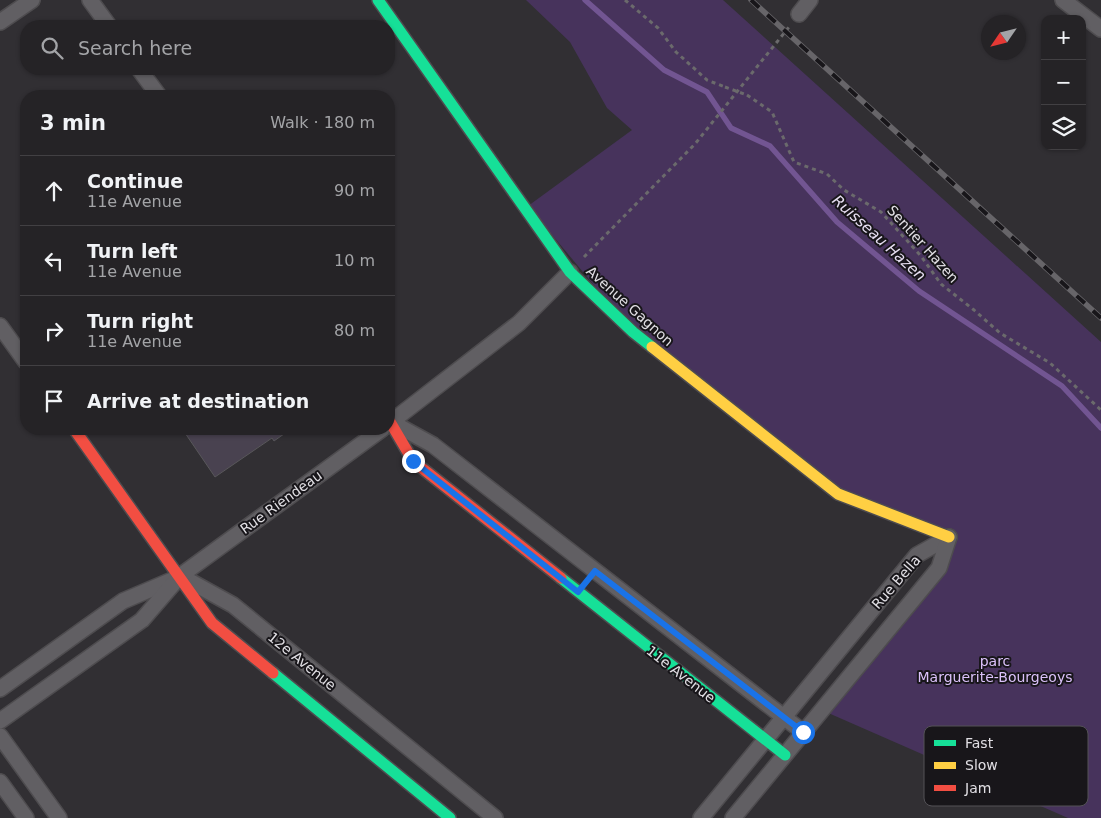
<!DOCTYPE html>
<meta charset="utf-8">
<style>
:root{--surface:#252326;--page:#2d2b2e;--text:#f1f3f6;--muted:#a3a4a7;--line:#424043}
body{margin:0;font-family:"DejaVu Sans",sans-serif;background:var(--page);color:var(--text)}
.controls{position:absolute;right:15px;top:15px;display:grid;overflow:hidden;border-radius:10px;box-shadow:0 1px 4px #0004}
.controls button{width:45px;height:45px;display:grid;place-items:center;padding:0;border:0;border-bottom:1px solid var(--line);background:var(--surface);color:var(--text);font:25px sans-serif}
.compass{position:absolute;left:981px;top:15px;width:45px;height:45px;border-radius:50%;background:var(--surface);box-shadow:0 1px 4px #0004;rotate:235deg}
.stop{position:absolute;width:15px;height:15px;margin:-11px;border:4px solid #1a73e8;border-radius:50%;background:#fff}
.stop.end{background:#1a73e8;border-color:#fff;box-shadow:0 1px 5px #0008}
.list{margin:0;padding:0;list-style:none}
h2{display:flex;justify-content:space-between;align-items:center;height:65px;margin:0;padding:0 20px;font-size:21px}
h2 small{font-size:16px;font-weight:400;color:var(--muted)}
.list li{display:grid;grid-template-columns:32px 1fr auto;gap:15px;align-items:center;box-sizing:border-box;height:70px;padding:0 20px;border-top:1px solid var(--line)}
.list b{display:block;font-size:19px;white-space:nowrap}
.list p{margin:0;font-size:16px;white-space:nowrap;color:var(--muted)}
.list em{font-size:16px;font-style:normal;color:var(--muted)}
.icon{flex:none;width:28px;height:28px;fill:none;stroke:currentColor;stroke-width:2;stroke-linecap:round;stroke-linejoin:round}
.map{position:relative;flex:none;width:1101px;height:818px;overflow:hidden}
.search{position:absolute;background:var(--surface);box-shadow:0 1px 4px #0004;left:20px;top:20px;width:375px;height:55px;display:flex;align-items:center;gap:12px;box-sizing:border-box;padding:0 18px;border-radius:20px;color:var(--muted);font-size:19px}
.panel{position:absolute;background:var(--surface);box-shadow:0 1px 4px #0004;left:20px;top:90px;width:375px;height:345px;border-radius:20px}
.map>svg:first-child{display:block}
.green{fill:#47335c}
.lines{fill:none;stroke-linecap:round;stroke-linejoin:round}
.stream{stroke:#725592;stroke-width:5.5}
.building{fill:#494250;stroke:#58575a}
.street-casing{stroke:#4e4c4f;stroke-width:18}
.fast-casing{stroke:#4e4c4f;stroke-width:14}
.slow-casing{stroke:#4e4c4f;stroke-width:14}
.jam-casing{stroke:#4e4c4f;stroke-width:14}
.path{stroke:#6b6a6c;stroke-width:3;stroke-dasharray:4 4;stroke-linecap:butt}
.street{stroke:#615f63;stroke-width:15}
.fast{stroke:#16e098;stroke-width:11}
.slow{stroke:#ffcf43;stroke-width:11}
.jam{stroke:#f24e42;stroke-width:11}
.rail-casing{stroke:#676569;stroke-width:5.5}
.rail{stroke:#18161a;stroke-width:4;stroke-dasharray:11;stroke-linecap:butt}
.path-bridge{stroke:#6b6a6c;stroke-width:3;stroke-dasharray:4 4;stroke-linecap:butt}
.route{stroke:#1a73e8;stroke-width:6}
.labels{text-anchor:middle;stroke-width:4;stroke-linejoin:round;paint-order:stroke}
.street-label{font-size:14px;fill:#e1dfe4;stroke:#18161a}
.park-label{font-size:14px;fill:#dbc1fa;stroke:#18161a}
.water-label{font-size:15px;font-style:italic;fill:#e7dff2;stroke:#18161a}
.key{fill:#18161a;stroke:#545257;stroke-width:1}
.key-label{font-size:14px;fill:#e1dfe4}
</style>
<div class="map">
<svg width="1101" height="818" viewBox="0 0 1101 818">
<rect width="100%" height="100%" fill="#312f33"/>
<polygon class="green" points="526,0 723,0 1101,342 1101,818 1068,818 826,712 939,568 949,538 838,494 633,332 528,206 632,130 607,108 570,42"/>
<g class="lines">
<polyline class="stream" points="585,0 664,70 707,92 731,128 770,146 837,222 919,291 1062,386 1101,428"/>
</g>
<polygon class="building" points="174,429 291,429 274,441 272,438 215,477 183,430 178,434"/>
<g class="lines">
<g class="street-casing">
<g id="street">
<polyline points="90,0 109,26"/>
<polyline points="1063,0 1101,29"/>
<polyline points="799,14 810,0"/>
<polyline points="0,22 32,0"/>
<polyline points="139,69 159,96"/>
<polyline points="570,272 519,323 391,422 433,445 803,732"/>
<polyline points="0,326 26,362"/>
<polyline points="184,578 233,605 495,818"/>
<polyline points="0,689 123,601 177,578"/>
<polyline points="0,721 142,620 180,576 382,429"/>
<polyline points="0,736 59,818"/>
<polyline points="0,782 26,818"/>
<polyline points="701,818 917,555 949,537"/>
<polyline points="733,818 939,568 949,537"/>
</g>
</g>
<g class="fast-casing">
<g id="fast">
<polyline points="378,0 570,272 633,332 652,347"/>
<polyline points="561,578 785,755"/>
<polyline points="273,673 450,818"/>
</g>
</g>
<g class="slow-casing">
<polyline id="slow" points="652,347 838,494 949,537"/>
</g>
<g class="jam-casing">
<g id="jam">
<polyline points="389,420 413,461 561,578"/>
<polyline points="74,429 212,623 273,673"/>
</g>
</g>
<g class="path">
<polyline points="625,0 658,28 676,52 707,80 725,87"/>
<polyline points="747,95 772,112 794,162 827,174 844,190 881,212 921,256 941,284 974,310 1000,333 1050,363 1101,410"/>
<polyline points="584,257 695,144 789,27"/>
</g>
<use href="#street" class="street"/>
<use href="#fast" class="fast"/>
<use href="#slow" class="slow"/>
<use href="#jam" class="jam"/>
<g class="rail-casing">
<polyline id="rail" points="751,0 1101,318"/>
</g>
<use href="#rail" class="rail"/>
<polyline class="path-bridge" points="725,87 747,95"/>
</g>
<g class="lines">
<polyline class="route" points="413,461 578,592 595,571 803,732"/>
</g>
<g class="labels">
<g class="street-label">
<text transform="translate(923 244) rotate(48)" y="5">Sentier Hazen</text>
<text transform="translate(630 306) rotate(42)" y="5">Avenue Gagnon</text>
<text transform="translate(281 502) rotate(-36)" y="5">Rue Riendeau</text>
<text transform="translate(896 582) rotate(-49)" y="5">Rue Bella</text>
<text transform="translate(302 661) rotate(39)" y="5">12e Avenue</text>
<text transform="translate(681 674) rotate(38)" y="5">11e Avenue</text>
</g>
<g class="park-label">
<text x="995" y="666">parc<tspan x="995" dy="16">Marguerite-Bourgeoys</tspan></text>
</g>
<g class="water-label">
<text transform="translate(879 238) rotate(42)" y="5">Ruisseau Hazen</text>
</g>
</g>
<rect x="924" y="726" width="164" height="80" rx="8" class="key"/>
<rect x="934" y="740" width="22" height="6" fill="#16e098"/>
<rect x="934" y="762" width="22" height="7" fill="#ffcf43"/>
<rect x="934" y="785" width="22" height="6" fill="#f24e42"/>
<g class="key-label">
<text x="965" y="748">Fast</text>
<text x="965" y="770">Slow</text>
<text x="965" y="793">Jam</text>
</g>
</svg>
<div class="controls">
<button>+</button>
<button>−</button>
<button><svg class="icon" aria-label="layers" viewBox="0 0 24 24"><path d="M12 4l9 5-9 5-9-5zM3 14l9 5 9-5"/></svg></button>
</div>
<svg class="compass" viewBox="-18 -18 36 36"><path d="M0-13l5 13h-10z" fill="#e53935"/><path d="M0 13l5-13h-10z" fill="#a3a4a7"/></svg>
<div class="stop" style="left:803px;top:732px"></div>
<div class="stop end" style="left:413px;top:461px"></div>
<div class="search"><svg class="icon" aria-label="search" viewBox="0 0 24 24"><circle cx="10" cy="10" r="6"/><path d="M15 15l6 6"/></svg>Search here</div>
<section class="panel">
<h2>3 min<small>Walk · 180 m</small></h2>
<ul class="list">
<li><svg class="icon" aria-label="ahead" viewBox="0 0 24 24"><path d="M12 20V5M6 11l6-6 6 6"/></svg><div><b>Continue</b><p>11e Avenue</p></div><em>90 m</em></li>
<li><svg class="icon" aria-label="left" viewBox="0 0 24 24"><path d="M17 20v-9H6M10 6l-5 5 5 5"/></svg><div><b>Turn left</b><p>11e Avenue</p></div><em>10 m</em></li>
<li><svg class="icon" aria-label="right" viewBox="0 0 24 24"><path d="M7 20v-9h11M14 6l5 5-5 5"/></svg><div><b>Turn right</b><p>11e Avenue</p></div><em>80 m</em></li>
<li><svg class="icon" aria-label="arrive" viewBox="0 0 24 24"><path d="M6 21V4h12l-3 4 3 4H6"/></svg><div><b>Arrive at destination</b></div></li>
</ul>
</section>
</div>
